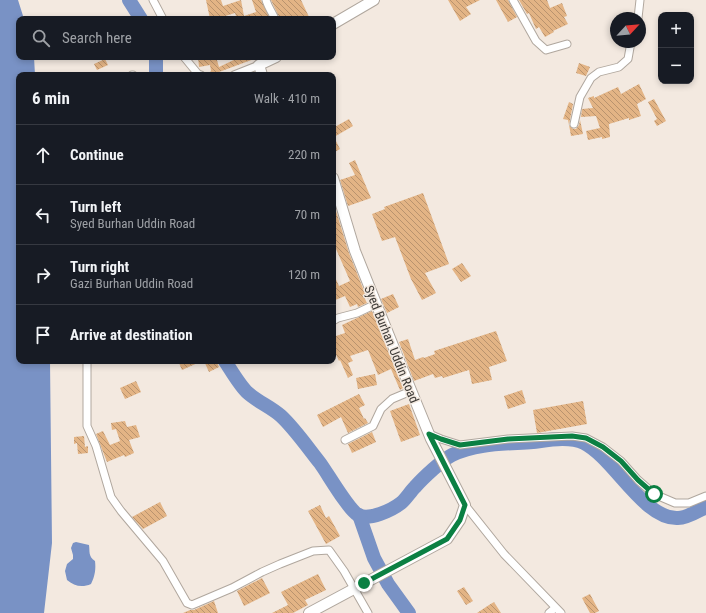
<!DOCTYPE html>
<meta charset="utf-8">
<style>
:root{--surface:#171b24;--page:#242831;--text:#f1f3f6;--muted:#9ea1a6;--line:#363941}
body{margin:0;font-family:"Roboto Condensed",sans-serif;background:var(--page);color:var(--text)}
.controls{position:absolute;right:12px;top:12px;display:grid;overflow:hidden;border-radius:8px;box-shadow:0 2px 6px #0003}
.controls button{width:36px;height:36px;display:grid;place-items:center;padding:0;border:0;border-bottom:1px solid var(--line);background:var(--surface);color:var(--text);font:20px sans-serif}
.compass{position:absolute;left:610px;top:12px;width:36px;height:36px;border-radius:50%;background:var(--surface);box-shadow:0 2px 6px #0003;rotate:64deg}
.stop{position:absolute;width:12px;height:12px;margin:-9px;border:3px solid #0b8043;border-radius:50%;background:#fff}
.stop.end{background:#0b8043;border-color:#fff;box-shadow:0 1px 4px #0008}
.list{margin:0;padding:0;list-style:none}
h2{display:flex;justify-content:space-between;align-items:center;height:52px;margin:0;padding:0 16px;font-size:17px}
h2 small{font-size:13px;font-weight:400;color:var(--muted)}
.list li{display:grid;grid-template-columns:26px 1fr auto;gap:12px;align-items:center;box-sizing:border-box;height:60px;padding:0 16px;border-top:1px solid var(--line)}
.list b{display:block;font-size:15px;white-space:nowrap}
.list p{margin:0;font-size:13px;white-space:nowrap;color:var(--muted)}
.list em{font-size:13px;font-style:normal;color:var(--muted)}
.icon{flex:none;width:22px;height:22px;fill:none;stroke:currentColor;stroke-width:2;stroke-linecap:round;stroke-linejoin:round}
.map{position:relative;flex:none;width:706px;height:613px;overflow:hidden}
.search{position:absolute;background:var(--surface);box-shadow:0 2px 6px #0003;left:16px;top:16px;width:320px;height:44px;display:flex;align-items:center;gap:10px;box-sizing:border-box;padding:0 14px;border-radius:8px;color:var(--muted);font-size:15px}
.panel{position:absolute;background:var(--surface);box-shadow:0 2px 6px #0003;left:16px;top:72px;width:320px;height:292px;border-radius:8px}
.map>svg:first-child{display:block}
.water{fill:#7992c5}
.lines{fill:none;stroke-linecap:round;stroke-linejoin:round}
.river{stroke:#7992c5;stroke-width:14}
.building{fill:url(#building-back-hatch)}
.street-casing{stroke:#b0a79e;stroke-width:9}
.secondary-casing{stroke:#b0a79e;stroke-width:12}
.street{stroke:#fff;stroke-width:7}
.secondary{stroke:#fff;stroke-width:10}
.route{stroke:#0b8043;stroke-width:5}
.labels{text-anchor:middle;stroke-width:3;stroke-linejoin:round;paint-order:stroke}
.street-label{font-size:13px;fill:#3d3a36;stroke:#f3e9e0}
</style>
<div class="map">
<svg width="706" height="613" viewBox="0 0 706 613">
<defs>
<pattern id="building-back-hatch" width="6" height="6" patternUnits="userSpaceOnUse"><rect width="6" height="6" fill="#e3b485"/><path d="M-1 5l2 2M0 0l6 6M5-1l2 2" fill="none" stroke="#b9936e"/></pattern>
</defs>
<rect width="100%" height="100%" fill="#f3e9e0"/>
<g class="water">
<polygon points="0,0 18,0 24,19 19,19 19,57 34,57 35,75 19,75 19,361 50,361 52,543 44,613 0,613"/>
<path d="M76,542L89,545C90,552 88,556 95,561C96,569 95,576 91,584C82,588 74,586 67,580L65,571L67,564L73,559V555L71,548L73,543Z"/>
</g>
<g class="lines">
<g class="river">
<polyline points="129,0 141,19"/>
<polyline points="156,75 156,57"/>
<path d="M225,361C231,370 240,386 248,393C258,402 271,407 281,416C295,429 308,448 320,463C328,474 348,509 358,515C369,521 392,510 401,503C406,499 410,492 415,487C423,478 442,460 452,455C476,443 506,444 533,442C549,440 569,436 584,443C614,458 644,520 678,518C687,518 698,511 706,507"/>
<polyline points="359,515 374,558 388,584 409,613"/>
</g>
</g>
<g class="building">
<polygon points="206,0 221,0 223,6 241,0 244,16 256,12 252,0 261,0 270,19 237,19 235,13 222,17 223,18 210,19"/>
<polygon points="271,0 301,0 310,19 280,19"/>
<polygon points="448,0 480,0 466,7 471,14 460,21"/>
<polygon points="496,0 508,0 517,17 508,22"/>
<polygon points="519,0 547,0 550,8 562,3 567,16 564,17 568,24 553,31 554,32 545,37 539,27 536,29 529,13 527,14"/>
<polygon points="198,57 216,57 219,67 240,57 257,58 211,75 210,72 211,71 210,65 199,67"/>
<polygon points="105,59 108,65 97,70 94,64"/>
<polygon points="579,63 590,67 586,76 576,73"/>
<polygon points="639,84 646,99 637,104 641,116 629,120 629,118 609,124 610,137 602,139 602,137 588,140 586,131 600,128 596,116 581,117 582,109 593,108 588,98 594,96 594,98 618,87 621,94"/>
<polygon points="654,99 666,121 657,126 654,121 657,119 648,102"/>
<polygon points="569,102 573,104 569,125 568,120 563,119"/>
<polygon points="349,119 353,126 334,137 340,149 333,153 333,128"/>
<polygon points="580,120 583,134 571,136 569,125 573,129 576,129 579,125"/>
<polygon points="355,160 371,198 348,206 340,180 355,175 349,163"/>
<polygon points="423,193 449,264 425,273 436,293 422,300 411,279 395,237 382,241 372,214 385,209 384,207"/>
<polygon points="333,201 349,253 366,296 364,297 367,303 358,307 357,304 350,307 345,296 333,301 333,273 339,286 350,281 333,242"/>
<polygon points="462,263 471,276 461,282 452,269"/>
<polygon points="393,294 399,307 387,313 381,299"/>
<polygon points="372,311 403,388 400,390 391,369 378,375 368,350 350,356 353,361 348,363 353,375 348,378 340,360 339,361 333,348 333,337 345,333 342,325"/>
<polygon points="496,331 507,361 489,367 492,380 472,384 469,370 443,378 442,376 435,378 433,374 414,381 399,342 408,339 415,360 423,357 424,358 435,354 434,351"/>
<polygon points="184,361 202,361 182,370 179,363"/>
<polygon points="204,361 216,361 219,367 209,372"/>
<polygon points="375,374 377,385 358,389 356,378"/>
<polygon points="136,381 141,392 125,399 120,388"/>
<polygon points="522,390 526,403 508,409 504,396"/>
<polygon points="359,394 365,405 359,408 364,419 365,418 368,423 348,433 341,417 323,427 317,415"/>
<polygon points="583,401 587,424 537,433 533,410"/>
<polygon points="409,404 420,435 401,442 390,411"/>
<polygon points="125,421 127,427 136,425 140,437 129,440 134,453 125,457 124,455 107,462 96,434 103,431 110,445 120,441 116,429 112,430 111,423"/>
<polygon points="372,432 376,442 352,453 348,444"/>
<polygon points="84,436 85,447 88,446 88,453 78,454 77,443 74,444 74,437"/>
<polygon points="160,502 167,516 143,529 132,517"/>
<polygon points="320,505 326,518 329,516 340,536 326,544 308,511"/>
<polygon points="318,574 326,590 305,600 308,605 293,613 272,613 288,605 281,592"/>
<polygon points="262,578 270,593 244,606 237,591"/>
<polygon points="464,587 473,601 466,605 457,591"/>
<polygon points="590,594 599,611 595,613 590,613 582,598"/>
<polygon points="214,601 218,613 183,613 190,610 194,610"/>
<polygon points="494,602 501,613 477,613 489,605"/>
</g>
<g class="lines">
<g class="street-casing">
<g id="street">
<polyline points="153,0 163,19"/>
<path d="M266,0C268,7 272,12 275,19"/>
<polyline points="513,0 536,41 546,50 567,44"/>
<polyline points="638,18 640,0"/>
<polyline points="184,57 198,74 201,75"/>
<polyline points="132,75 133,75"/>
<polyline points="234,75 259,65"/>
<polyline points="574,124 580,97 591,78 599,72 619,67 628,59 631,42"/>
<polyline points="333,321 338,318 357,313 376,304"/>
<polyline points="87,361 87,426 96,446 111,497 121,511 163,561 187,603 192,605 232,588 262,572 280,564 313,551 329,550 344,571 368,613"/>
<polyline points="429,434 441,439 460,445 508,439 572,436 586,438 603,447 621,461 638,480 654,494 675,503 689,503 706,496"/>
<polyline points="345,440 373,426 381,409 392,399 411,391"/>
<polyline points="465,505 504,554 561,613"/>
<polyline points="549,613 555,608"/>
</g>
</g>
<g class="secondary-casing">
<g id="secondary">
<polyline points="333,24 374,0"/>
<polyline points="262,75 259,65 276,57"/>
<polyline points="309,613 447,539 460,520 465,505 431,439 406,378 355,251 333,178"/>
</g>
</g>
<use href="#street" class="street"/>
<use href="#secondary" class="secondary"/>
</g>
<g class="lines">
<polyline class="route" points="364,583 447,539 460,520 465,505 429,434 441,439 460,445 508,439 572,436 586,438 603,447 621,461 638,480 654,494"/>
</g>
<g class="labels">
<g class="street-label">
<text transform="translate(392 344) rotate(68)" y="5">Syed Burhan Uddin Road</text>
</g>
</g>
</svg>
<div class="controls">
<button>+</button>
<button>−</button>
</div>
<svg class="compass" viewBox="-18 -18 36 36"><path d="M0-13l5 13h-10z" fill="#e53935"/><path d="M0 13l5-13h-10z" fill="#9ea1a6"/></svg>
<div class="stop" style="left:654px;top:494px"></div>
<div class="stop end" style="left:364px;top:583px"></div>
<div class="search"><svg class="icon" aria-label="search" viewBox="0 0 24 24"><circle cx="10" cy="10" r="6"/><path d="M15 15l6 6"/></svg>Search here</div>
<section class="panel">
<h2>6 min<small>Walk · 410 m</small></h2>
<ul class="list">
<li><svg class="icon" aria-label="ahead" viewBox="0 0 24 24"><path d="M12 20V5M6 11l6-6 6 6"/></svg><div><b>Continue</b></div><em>220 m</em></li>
<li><svg class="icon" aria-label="left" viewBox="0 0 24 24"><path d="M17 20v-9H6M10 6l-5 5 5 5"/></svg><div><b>Turn left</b><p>Syed Burhan Uddin Road</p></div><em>70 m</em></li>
<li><svg class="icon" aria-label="right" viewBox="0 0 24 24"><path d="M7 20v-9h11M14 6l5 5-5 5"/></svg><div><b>Turn right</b><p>Gazi Burhan Uddin Road</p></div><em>120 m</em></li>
<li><svg class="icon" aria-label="arrive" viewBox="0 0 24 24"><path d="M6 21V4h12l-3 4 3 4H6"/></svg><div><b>Arrive at destination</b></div></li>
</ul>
</section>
</div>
